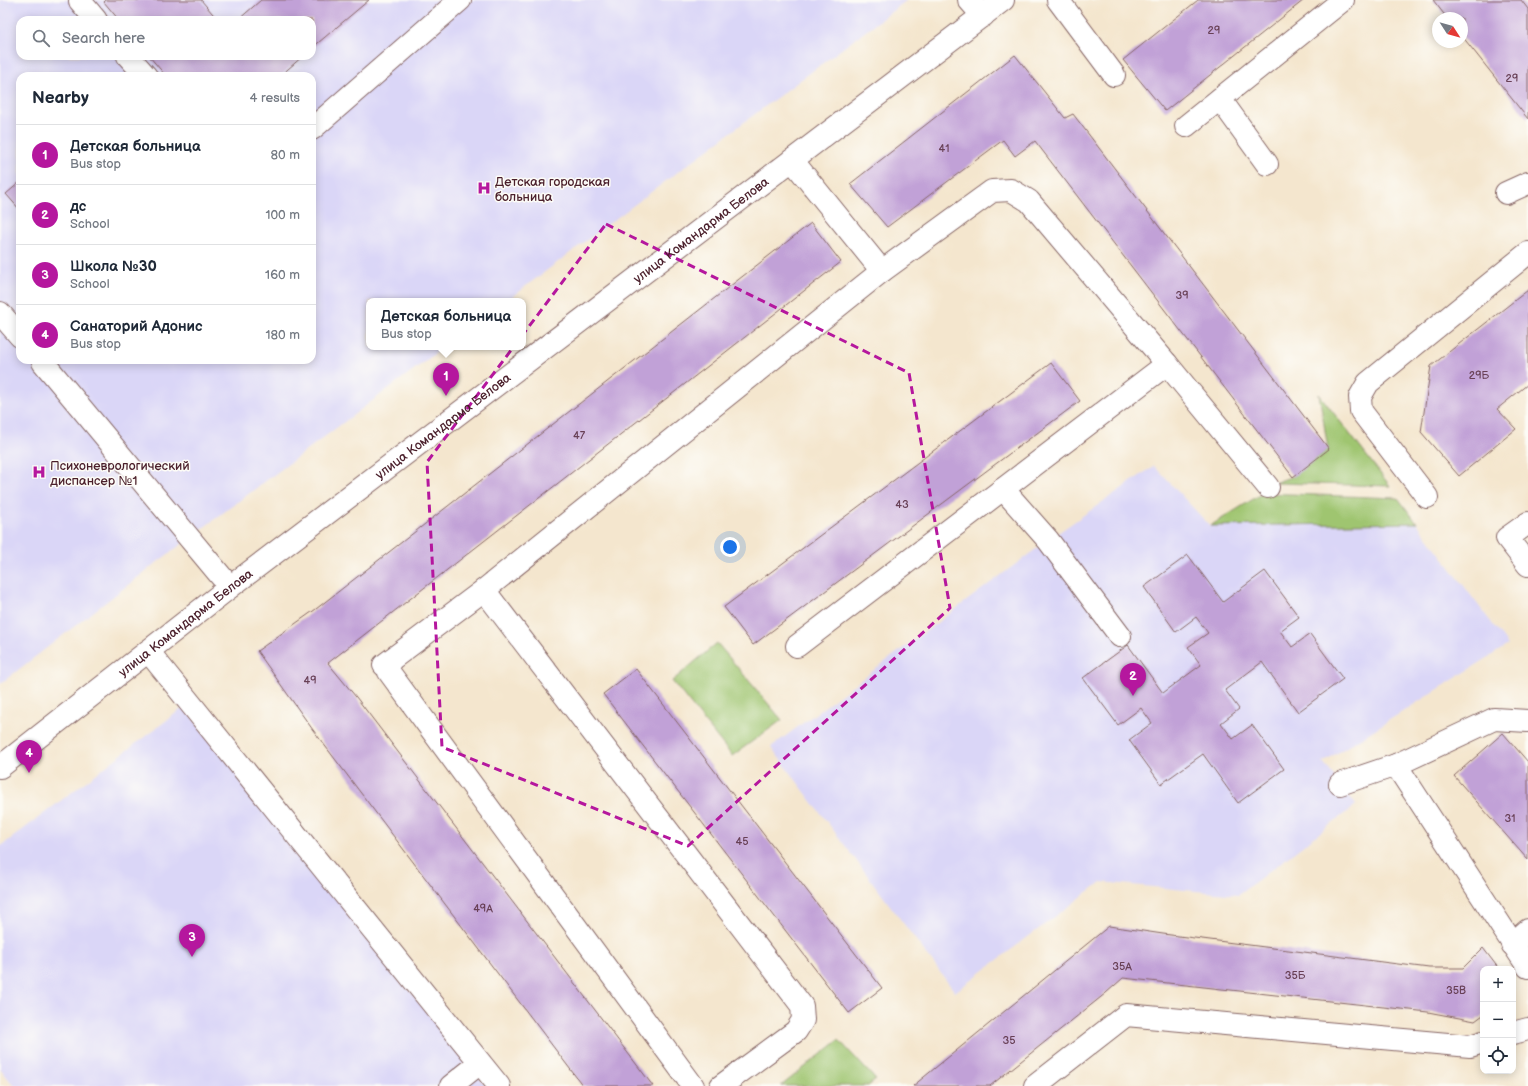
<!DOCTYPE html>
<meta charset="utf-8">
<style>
:root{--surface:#fff;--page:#f6f6f7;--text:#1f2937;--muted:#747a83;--line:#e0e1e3;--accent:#b5179e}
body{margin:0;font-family:"Balsamiq Sans",sans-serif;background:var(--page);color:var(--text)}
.controls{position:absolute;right:12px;bottom:12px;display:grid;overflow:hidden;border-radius:8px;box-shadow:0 2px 10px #0003}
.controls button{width:36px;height:36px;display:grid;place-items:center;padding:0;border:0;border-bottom:1px solid var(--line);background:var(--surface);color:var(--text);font:20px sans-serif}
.compass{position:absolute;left:1432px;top:12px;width:36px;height:36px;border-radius:50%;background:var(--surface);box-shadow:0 2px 10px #0003;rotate:126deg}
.you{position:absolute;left:730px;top:547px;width:14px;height:14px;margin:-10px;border:3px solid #fff;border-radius:50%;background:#1a73e8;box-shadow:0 0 0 6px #1a73e833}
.badge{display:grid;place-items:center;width:26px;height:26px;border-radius:50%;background:var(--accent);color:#fff;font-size:13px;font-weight:700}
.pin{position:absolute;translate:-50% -33px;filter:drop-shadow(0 1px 2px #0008)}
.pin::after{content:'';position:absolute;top:21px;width:14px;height:12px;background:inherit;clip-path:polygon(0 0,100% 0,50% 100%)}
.popup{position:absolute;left:366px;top:298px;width:160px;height:52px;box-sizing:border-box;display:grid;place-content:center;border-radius:8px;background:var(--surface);filter:drop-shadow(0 1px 3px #0005);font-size:13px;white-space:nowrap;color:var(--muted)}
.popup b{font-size:15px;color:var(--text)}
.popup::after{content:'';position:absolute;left:50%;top:100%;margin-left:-8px;border:8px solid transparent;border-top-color:var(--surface)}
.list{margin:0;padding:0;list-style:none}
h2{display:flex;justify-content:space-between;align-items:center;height:52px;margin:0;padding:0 16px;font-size:17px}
h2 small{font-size:13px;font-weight:400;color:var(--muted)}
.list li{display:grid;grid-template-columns:26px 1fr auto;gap:12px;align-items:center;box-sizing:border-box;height:60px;padding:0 16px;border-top:1px solid var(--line)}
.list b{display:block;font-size:15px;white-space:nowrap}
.list p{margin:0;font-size:13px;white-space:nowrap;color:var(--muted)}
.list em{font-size:13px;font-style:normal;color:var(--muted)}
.icon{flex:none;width:22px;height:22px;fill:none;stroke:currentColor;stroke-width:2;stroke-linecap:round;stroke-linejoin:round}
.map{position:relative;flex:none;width:1528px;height:1086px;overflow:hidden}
.search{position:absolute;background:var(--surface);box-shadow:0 2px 10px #0003;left:16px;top:16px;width:300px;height:44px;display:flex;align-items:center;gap:10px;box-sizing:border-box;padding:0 14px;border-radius:12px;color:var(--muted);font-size:15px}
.panel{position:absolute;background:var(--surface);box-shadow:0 2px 10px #0003;left:16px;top:72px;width:300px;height:292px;border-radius:12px}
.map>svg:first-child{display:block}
.built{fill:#dad6f7;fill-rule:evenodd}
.green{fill:#9fc570;stroke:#74724e}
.building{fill:#c1a1d7}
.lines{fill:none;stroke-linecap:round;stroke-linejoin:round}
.minor-casing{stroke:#866564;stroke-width:24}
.major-casing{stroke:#866564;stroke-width:24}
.minor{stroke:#fff;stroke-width:22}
.major{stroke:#fff;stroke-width:22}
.marked{fill:none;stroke:#b5179e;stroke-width:3;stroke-dasharray:8 5;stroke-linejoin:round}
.labels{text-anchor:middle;stroke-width:3;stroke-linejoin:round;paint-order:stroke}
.number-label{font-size:11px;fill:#684056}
.poi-label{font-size:13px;fill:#4a1f2b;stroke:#fdfcf7;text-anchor:start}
.street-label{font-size:13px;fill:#4a1f2b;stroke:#fdfcf7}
</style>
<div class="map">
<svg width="1528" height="1086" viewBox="0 0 1528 1086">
<rect width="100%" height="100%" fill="#fdfcf7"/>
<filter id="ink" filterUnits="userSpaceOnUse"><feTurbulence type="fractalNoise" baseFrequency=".025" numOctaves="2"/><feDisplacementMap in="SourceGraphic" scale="8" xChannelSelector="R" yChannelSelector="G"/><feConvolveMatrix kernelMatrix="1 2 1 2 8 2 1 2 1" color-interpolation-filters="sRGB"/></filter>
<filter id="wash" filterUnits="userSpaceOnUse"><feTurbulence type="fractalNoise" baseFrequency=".012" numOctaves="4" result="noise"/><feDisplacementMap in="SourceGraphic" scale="16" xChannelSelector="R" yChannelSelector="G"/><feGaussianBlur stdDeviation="0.9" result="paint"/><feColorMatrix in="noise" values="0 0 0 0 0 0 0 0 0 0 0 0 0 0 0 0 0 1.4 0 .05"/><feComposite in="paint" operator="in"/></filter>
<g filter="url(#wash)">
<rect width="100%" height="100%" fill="#f4e6ce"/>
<g class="built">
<path d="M0,0H907L506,301H369V347H444L155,564L0,684ZM20,20H312V56H20ZM20,76H312V360H20Z"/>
<polygon points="1154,466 1210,526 1417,523 1508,645 1323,762 1356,805 1238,895 1101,882 955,992 771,747 1048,540"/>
<polygon points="184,707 486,1086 14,1086 0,1068 0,847"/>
</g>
<g class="green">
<polygon points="1319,394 1390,486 1274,483 1293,476 1328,449"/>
<polygon points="1263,493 1398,498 1417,523 1210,526"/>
<polygon points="717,643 782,720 732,756 672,681"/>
<polygon points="839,1040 876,1080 868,1086 781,1086"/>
</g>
<g id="blocks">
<g class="building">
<polygon points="106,0 201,0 218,20 119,20 104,2"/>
<polygon points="261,0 369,0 312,48 312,20 238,20"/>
<polygon points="1198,0 1304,0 1165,111 1123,60"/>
<polygon points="1433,0 1521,0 1528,9 1528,119 1462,36 1462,18 1447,18"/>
<polygon points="1015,55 1065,118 1073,114 1329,449 1293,477 1035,141 1015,156 1003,140 887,227 850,184"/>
<polygon points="149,56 303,56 280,76 166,76"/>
<polygon points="20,182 20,210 6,194"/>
<polygon points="811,223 841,262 328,663 356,697 653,1086 583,1086 313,730 257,651 316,609"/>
<polygon points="1528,290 1528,384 1497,409 1516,429 1459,476 1421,432 1431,366"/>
<polygon points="1051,363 1080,401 753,645 724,607"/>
<polygon points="1188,555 1223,602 1265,571 1299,617 1280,631 1292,647 1310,634 1343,679 1298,712 1262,662 1225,690 1239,709 1221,723 1233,739 1252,725 1284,769 1238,803 1203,754 1161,784 1129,740 1152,723 1141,708 1118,725 1083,678 1128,645 1163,693 1201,665 1188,647 1208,633 1196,617 1176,632 1144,587"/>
<polygon points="636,669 882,988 849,1013 603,694"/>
<polygon points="1503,733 1528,762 1528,860 1454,776"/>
<polygon points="1109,926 1163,934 1429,968 1463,968 1483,948 1499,969 1483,969 1483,1015 1475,1021 1428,1012 1123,978 1106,993 990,1086 913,1086"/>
</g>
</g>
</g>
<g filter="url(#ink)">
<use href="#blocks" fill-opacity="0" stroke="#866564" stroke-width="1"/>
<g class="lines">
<g class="minor-casing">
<g id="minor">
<polyline points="82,0 80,1 96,20"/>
<polyline points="969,0 983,16"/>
<polyline points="1058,0 1114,75"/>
<polyline points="128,56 146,76"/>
<polyline points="1220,99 1267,164"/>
<polyline points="1186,126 1343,0"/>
<polyline points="312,129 460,0"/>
<polyline points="792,160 882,271"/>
<polyline points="1506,193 1528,183"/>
<polyline points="0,313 20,336"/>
<polyline points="45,360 43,362 230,587"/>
<polyline points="1167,364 1268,487"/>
<polyline points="1003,489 1048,540 1120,636"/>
<polyline points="1427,497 1361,411 1360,397 1368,383 1528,253"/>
<polyline points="1528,523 1507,538 1528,565"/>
<polyline points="148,651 499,1086"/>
<polyline points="384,665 484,590"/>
<polyline points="389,672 693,1086"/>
<polyline points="1396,765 1528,967"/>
<polyline points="1340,784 1396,765 1494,719 1528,721"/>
<polyline points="1512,944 1528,930"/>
<polyline points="1513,1033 1528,1029"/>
<polyline points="451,1086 480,1063"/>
<polyline points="721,1086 796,1031 803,1020 802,1006 484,590 882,271 992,191 1011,190 1029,201 1167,364 797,646"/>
<polyline points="1035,1086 1126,1015 1470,1046 1483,1042"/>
</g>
</g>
<g class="major-casing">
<g id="major">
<path id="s1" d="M0,767L230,587L1003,0"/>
</g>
</g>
<use href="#minor" class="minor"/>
<use href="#major" class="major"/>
</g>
</g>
<path class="marked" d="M606,224L909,373L950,608L688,846L442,747L427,462Z"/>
<defs>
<g id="hospital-bare" transform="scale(1.08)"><path d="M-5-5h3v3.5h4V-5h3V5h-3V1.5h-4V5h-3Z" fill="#b5179e" stroke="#fdfcf7" stroke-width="2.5" paint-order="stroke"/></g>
</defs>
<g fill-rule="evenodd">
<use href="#hospital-bare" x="484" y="188"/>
<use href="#hospital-bare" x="39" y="472"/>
</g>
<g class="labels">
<g class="number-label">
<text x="1214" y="34">29</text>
<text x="1512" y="82">29</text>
<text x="944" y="152">41</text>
<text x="1182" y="299">39</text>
<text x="1479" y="379">29Б</text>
<text x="579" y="439">47</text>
<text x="902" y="508">43</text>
<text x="310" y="684">49</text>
<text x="1510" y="822">31</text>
<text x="742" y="845">45</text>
<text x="483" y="912">49А</text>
<text x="1122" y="970">35А</text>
<text x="1295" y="979">35Б</text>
<text x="1456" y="994">35В</text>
<text x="1009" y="1044">35</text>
</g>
<g class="poi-label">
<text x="495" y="186">Детская городская<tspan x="495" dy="15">больница</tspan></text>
<text x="50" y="470">Психоневрологический<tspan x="50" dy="15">диспансер №1</tspan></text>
</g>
<g class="street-label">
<text dy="5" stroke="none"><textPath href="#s1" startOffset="883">улица Командарма Белова</textPath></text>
<text dy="5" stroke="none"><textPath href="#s1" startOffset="559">улица Командарма Белова</textPath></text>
<text dy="5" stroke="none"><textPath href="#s1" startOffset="235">улица Командарма Белова</textPath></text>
</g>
</g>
</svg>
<div class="controls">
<button>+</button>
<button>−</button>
<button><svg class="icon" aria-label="locate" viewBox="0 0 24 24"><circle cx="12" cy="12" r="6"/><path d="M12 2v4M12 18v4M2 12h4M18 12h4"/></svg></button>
</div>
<svg class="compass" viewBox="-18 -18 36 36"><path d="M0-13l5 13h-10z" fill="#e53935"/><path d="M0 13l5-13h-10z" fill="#747a83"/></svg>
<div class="you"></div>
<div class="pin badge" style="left:446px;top:396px">1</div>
<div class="popup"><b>Детская больница</b>Bus stop</div>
<div class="pin badge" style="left:1133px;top:696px">2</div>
<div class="pin badge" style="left:192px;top:957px">3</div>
<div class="pin badge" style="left:29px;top:773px">4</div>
<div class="search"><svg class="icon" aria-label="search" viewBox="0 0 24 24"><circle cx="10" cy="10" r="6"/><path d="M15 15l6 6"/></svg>Search here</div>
<section class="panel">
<h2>Nearby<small>4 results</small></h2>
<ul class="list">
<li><span class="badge">1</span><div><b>Детская больница</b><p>Bus stop</p></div><em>80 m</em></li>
<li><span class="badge">2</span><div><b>дс</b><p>School</p></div><em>100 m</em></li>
<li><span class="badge">3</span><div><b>Школа №30</b><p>School</p></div><em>160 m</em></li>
<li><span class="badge">4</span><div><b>Санаторий Адонис</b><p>Bus stop</p></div><em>180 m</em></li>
</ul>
</section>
</div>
